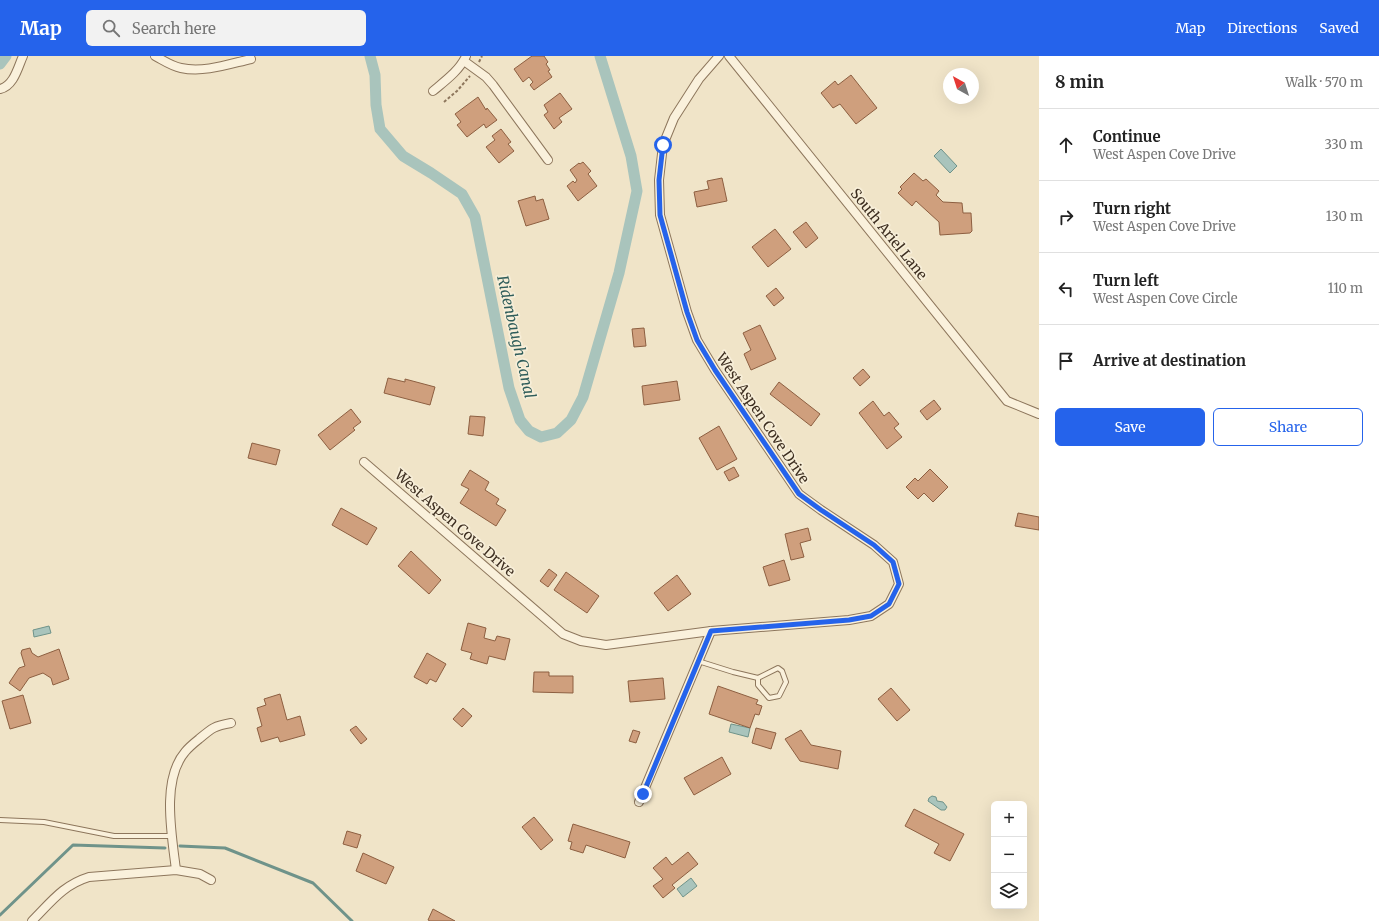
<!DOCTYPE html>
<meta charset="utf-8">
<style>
:root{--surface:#fff;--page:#f2f2f2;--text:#222;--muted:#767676;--line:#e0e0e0;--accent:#2563eb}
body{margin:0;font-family:Merriweather,serif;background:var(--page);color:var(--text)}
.controls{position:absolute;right:12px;bottom:12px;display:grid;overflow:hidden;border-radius:6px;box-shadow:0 4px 16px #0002}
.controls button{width:36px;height:36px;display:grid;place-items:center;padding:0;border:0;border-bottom:1px solid var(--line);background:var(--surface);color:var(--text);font:20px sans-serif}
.compass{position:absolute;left:943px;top:12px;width:36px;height:36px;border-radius:50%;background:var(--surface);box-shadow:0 4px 16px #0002;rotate:321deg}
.stop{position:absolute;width:12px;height:12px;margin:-9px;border:3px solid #2563eb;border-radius:50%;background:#fff}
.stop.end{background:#2563eb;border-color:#fff;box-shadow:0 1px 4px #0008}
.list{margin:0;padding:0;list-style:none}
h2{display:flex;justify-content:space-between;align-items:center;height:52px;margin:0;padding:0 16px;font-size:17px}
h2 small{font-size:13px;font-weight:400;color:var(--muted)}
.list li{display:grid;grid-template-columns:26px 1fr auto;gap:12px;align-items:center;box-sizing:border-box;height:72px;padding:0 16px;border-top:1px solid var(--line)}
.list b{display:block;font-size:15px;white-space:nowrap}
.list p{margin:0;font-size:13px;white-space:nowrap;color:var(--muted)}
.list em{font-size:13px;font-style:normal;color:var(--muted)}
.actions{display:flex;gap:8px;padding:12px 16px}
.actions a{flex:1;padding:9px 0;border:1px solid var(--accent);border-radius:6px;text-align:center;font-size:14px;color:var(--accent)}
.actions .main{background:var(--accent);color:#fff}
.icon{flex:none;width:22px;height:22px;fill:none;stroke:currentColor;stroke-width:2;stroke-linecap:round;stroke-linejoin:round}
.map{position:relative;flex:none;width:1039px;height:865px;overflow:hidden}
header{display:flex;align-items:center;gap:24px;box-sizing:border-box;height:56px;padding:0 20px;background:var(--accent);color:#fff}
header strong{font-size:19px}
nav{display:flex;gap:22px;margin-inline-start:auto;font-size:14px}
.search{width:280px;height:36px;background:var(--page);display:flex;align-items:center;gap:10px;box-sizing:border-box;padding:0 14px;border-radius:6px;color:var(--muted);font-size:15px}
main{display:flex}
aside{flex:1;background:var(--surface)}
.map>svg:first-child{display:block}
.water{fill:#a9c4bc;stroke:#6f938a}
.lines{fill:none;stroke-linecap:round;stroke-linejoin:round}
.stream{stroke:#6f938a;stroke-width:3}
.canal{stroke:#a9c4bc;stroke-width:11}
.building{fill:#cf9f7d;stroke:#8d5f41}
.lane-casing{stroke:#8d765c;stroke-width:6}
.street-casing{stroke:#8d765c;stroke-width:10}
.path{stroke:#8d765c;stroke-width:2;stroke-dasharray:3 2;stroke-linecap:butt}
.lane{stroke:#faf1dc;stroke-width:4}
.street{stroke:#faf1dc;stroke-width:8}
.route{stroke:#2563eb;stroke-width:5}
.labels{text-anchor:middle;stroke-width:3.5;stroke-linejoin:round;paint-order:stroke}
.street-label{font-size:14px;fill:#3d2e20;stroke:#f7eed8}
.water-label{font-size:15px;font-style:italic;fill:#2f5d5a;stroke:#f7eed8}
</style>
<header>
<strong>Map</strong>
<div class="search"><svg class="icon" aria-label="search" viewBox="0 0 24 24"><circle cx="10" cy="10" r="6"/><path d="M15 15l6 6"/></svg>Search here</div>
<nav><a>Map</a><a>Directions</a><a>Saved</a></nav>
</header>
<main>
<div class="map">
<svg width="1039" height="865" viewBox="0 0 1039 865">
<rect width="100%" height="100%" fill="#f0e4c8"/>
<g class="water">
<polygon points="941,93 957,110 950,117 934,100"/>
<polygon points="49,570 51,577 34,581 33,574"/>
<polygon points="731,668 750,672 748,681 729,676"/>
<polygon points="932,740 936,741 937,745 943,746 947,751 945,754 941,754 928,745 929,742"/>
<polygon points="691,822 697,830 683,841 677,833"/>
</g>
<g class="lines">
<g class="stream">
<polyline points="180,790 225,792 313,827 352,865"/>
<polyline points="0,859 73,789 165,792"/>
</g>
<g class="canal">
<polyline points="370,0 375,19 376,49 380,73 403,100 431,117 462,138 475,161 509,332 520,364 529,375 541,381 557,377 571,364 583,341 619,217 637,135 631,100 600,0"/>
<polyline points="0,8 6,0"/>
</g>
</g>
<g class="building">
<polygon points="532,0 544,0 548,6 546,8 550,14 548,15 552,21 534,34 530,29 533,26 529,21 523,26 514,13"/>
<polygon points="851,19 877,52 856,68 840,48 833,52 821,37 835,25 838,29"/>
<polygon points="560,37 572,53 559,62 562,66 554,73 544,59 548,56 544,49"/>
<polygon points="478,41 486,54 487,52 497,64 486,72 484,68 467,81 457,69 461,66 455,58"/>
<polygon points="501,73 511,86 508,88 514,95 499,107 486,91 495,84 492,80"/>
<polygon points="583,106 591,115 588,118 597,130 578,145 567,130 573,125 575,127 577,124 570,114 579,107 580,108"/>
<polygon points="914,117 923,125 926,123 939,135 936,139 943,146 962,147 963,157 971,157 972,175 970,177 940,179 939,166 916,145 912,150 898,137 902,133 900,131"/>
<polygon points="722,122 727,145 697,151 694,136 709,133 707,125"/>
<polygon points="535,140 536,145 543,143 549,163 526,170 518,145"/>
<polygon points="806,166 818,182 806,192 793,176"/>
<polygon points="775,173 791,193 768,211 752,191"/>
<polygon points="776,232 784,242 774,250 766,240"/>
<polygon points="760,269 776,303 751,314 744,298 751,294 743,277"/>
<polygon points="644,272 646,290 634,291 632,273"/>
<polygon points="863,313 870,321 860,330 853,322"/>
<polygon points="388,322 405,326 405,323 435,331 430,349 384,337"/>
<polygon points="677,325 680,344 644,349 642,330"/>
<polygon points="779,326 820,358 811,370 770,338"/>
<polygon points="934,344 941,353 927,364 920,355"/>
<polygon points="873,345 884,360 889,356 899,368 894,372 902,381 887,393 859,357"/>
<polygon points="351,353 361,366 353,372 355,374 330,394 318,379"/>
<polygon points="470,360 485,361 483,380 468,378"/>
<polygon points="719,370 737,403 717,414 699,382"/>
<polygon points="252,387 280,394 276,409 248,402"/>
<polygon points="734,411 739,420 729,425 724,416"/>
<polygon points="930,413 948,431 933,446 924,437 918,443 906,431 915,422 918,425"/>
<polygon points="470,414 489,426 485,434 499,443 496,448 506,454 496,470 460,447 469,433 461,429"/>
<polygon points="341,452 377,472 367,489 332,469"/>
<polygon points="1018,457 1039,461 1039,474 1015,470"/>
<polygon points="808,472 811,484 800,487 804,501 791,504 785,478"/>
<polygon points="411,495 441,524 429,538 398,510"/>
<polygon points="784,504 790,524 769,530 763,511"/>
<polygon points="549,513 557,519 548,531 540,525"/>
<polygon points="566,516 599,540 587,557 554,534"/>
<polygon points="677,519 691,538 668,555 654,537"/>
<polygon points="468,567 486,572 484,582 495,585 497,580 510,583 505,604 489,600 487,608 470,603 472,597 461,594"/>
<polygon points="30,592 32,597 38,601 59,593 69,623 53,629 51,622 43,617 29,622 20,635 9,627 19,612 25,610 21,597 22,594"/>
<polygon points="427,597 446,608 436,626 430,623 427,628 414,621"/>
<polygon points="534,616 549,616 549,620 573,620 573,637 533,636"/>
<polygon points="663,622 665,643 630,646 628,625"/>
<polygon points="718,630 758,644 756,648 762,650 759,659 755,658 750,672 709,658"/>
<polygon points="891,632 910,654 897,665 878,643"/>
<polygon points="280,638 287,664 300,660 305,679 280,686 278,681 261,686 257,672 262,670 257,652 266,649 264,643"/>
<polygon points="23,639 31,667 10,673 2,645"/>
<polygon points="463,652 472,660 462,671 453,663"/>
<polygon points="356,670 367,683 361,688 350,674"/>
<polygon points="756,672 776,677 771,693 752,687"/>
<polygon points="633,674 640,676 636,687 629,685"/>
<polygon points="801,674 811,689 841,695 838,713 800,705 785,683"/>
<polygon points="722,701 731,718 694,739 684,722"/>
<polygon points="914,753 964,778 950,805 934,797 939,788 905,770"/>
<polygon points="534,761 553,784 541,794 522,771"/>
<polygon points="573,768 630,786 625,802 586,789 583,797 570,793 572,786 568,785"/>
<polygon points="347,775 361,779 357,792 343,788"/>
<polygon points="688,796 698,808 672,829 675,832 663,842 653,830 663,823 653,812 666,801 672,809"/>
<polygon points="363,797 394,811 386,828 356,815"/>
<polygon points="433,853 455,865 430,865 428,864"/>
</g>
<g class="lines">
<g class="lane-casing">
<g id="lane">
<polyline points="698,605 733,616 758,622 778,612 782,615 786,626 779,640 769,642 758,629 758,622"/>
<polyline points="0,764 44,766 114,780 172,780"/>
</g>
</g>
<g class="street-casing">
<g id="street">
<path d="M155,0C163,4 171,10 181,12C204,17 229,8 251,3"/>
<polyline points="729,0 1007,345 1039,358"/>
<polyline points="464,5 486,21 493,29 548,104"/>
<path d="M0,33C14,30 18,11 23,0"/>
<path d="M433,35C445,25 460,14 466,0"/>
<polyline points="364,406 563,578 581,585 606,589 711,575 849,564 871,560 889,548 899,528 893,506 874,489 821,454 799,438 715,314 697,284 687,256 660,159 659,124 663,89 674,62 699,23 719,0"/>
<polyline points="639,746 711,575"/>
<path d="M176,814C172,780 161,724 185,696C189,691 194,687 199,683C212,672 214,670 231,667"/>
<path d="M32,865C51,846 63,829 89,821L176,814L200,818L211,824"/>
</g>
</g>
<g class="path">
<polyline points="479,6 482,0"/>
<polyline points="444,46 457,35 470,20"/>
</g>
<use href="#lane" class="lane"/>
<use href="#street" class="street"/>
</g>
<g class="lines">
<polyline class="route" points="643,738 711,575 849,564 871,560 889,548 899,528 893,506 874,489 821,454 799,438 715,314 697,284 687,256 660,159 659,124 663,89"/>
</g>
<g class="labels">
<g class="street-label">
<text transform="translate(889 178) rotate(51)" y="5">South Ariel Lane</text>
<text transform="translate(763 362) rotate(56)" y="5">West Aspen Cove Drive</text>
<text transform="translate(455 467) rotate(41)" y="5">West Aspen Cove Drive</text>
</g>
<g class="water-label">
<text transform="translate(516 281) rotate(77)" y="5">Ridenbaugh Canal</text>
</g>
</g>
</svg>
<div class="controls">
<button>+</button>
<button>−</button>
<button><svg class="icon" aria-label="layers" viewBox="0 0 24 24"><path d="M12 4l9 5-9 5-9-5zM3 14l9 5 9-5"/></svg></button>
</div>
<svg class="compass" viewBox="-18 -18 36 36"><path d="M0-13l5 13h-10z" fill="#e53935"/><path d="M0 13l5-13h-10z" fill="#767676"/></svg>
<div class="stop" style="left:663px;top:89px"></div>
<div class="stop end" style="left:643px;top:738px"></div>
</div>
<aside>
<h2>8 min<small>Walk · 570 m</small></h2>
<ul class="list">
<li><svg class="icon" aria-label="ahead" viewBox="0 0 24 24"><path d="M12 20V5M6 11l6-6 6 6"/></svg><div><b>Continue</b><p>West Aspen Cove Drive</p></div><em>330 m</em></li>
<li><svg class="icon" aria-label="right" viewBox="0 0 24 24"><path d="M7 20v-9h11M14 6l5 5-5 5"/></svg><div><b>Turn right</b><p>West Aspen Cove Drive</p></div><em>130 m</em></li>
<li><svg class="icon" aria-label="left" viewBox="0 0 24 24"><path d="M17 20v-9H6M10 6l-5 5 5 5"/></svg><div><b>Turn left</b><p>West Aspen Cove Circle</p></div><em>110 m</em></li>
<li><svg class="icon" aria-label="arrive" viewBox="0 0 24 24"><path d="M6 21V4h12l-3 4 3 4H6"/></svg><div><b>Arrive at destination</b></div></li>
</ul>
<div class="actions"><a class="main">Save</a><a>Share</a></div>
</aside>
</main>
